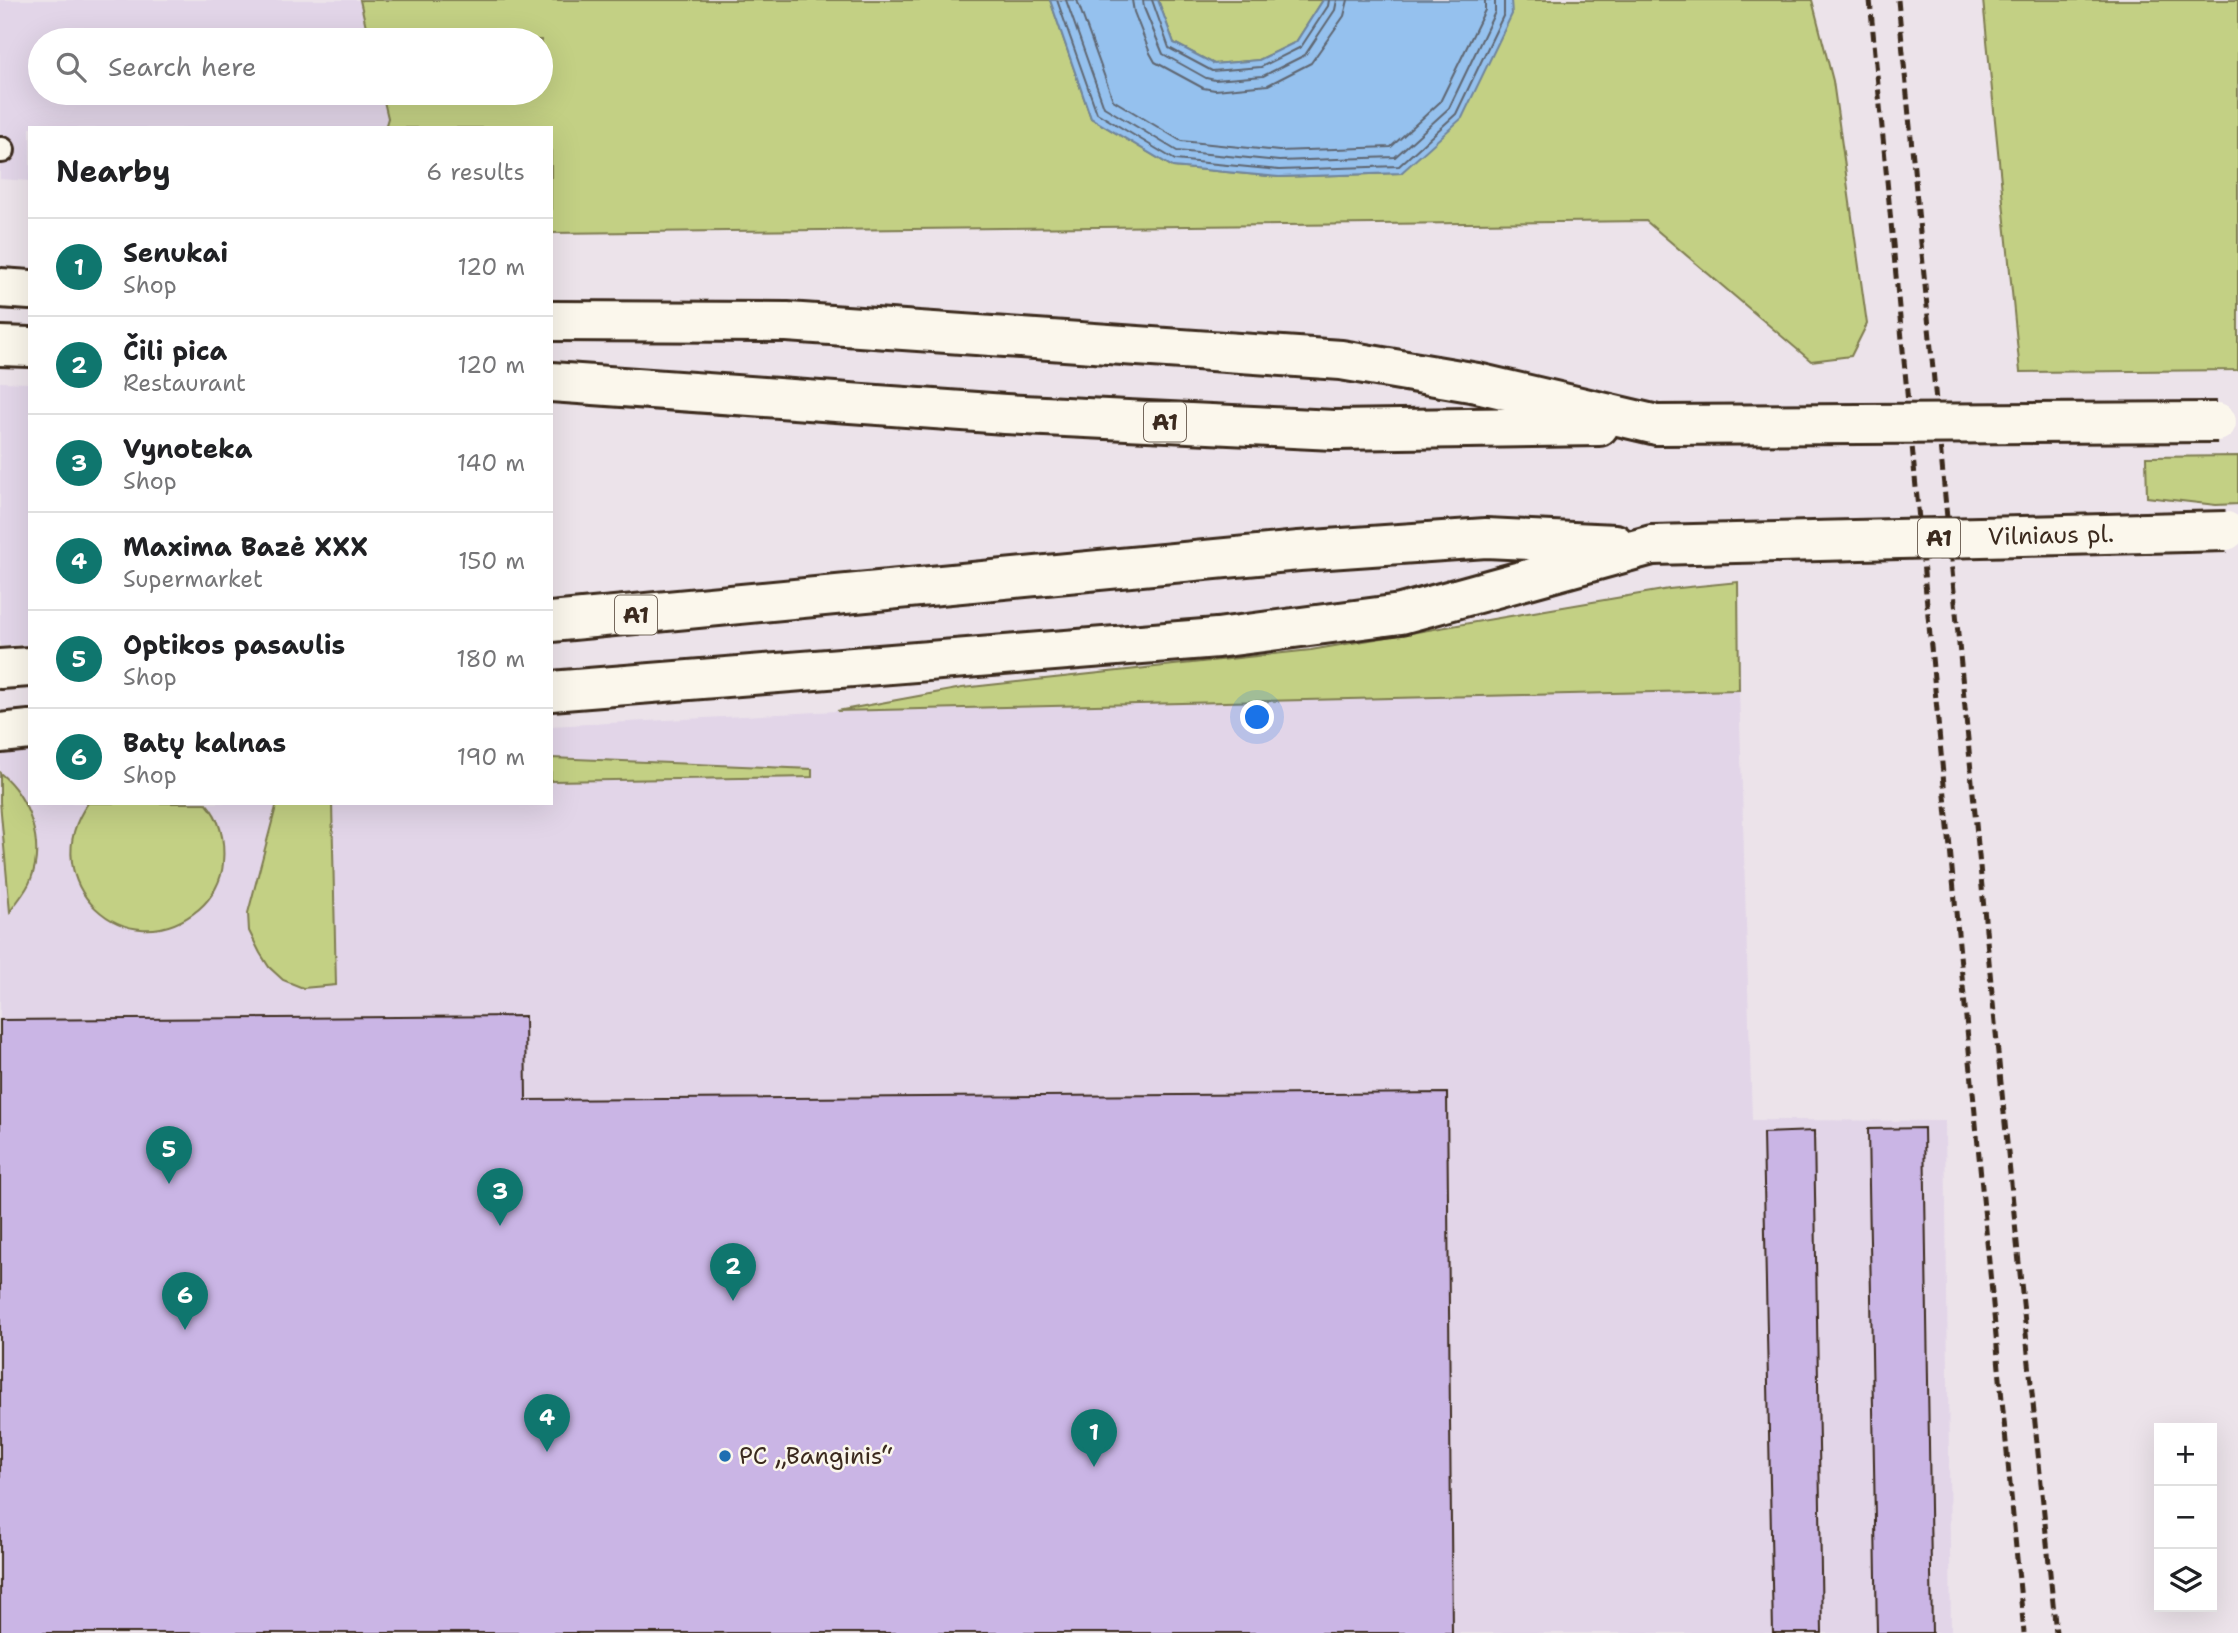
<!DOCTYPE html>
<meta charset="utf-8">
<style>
:root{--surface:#fff;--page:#f6f6f6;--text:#202124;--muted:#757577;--line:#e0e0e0;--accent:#0f766e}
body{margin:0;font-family:"Shantell Sans",sans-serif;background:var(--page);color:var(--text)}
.controls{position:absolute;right:21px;bottom:21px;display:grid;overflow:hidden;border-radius:0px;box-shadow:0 7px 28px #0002}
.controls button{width:63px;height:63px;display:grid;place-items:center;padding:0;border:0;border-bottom:2px solid var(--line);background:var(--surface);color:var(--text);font:35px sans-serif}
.you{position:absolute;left:1258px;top:718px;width:24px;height:24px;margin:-18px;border:5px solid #fff;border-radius:50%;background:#1a73e8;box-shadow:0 0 0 10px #1a73e833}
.badge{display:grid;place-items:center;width:46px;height:46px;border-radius:50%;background:var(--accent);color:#fff;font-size:23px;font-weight:700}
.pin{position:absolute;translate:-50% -58px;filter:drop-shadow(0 2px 4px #0008)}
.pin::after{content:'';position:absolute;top:37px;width:24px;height:21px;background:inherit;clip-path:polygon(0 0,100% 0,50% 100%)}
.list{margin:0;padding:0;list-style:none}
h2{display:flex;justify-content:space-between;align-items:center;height:91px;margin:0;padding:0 28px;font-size:30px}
h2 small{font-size:23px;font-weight:400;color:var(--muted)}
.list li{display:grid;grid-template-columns:46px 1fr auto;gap:21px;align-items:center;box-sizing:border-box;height:98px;padding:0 28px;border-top:2px solid var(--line)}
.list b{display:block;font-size:26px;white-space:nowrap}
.list p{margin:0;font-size:23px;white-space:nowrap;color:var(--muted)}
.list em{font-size:23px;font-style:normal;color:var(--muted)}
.icon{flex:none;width:38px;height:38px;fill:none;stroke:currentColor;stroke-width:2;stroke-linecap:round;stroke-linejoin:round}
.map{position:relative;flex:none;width:2238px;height:1633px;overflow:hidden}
.search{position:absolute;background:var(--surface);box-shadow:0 7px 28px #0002;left:28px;top:28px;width:525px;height:77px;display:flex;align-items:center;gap:18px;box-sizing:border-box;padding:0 24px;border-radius:38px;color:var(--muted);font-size:26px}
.panel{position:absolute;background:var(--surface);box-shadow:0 7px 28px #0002;left:28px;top:126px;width:525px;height:679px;border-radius:0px}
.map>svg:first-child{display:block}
.built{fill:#e2d5e8}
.green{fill:#c3d084;stroke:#7f7d51;stroke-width:2}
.water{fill:#95c1ee;stroke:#71859b;stroke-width:2}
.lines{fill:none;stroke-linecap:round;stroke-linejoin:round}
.shore{stroke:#5f6671;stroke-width:2}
.building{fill:#cab5e5;stroke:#3b2a1e;stroke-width:2}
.lane-casing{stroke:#3b2a1e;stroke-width:30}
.highway-casing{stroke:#3b2a1e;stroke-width:44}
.lane{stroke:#fbf7ec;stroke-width:24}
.highway{stroke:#fbf7ec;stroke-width:38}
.rail{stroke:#3b2a1e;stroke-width:5;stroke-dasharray:10 5;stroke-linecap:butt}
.highway-bridge-casing{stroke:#3b2a1e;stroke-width:44;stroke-linecap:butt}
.highway-bridge{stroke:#fbf7ec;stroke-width:38}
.poi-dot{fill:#1f6fb2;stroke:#fbf7ec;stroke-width:2.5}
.labels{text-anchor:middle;stroke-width:5;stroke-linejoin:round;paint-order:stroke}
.shield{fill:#fbf7ec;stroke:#75685c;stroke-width:2}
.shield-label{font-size:23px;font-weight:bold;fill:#3b2a1e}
.street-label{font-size:24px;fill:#3b2a1e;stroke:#fbf7ec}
.poi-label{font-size:24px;fill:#3b2a1e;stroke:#fbf7ec;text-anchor:start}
</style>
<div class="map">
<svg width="2238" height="1633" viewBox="0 0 2238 1633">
<rect width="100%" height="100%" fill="#ece3ea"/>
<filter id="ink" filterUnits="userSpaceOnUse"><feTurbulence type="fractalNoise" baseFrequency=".0143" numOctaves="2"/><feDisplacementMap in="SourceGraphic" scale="14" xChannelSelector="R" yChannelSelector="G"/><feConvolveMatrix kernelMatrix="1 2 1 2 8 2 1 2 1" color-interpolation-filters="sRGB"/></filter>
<g filter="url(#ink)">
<g class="built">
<polygon points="0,0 360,0 369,40 40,40 40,93 382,93 388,118 385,128 30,128 30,181 0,179"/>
<polygon points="0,382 30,383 30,644 0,646"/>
<polygon points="1738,582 1739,690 1752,1120 1945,1121 1951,1633 0,1633 0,754 30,752 30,803 551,803 551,726 837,711 962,688 1311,650 1669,589"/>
</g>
<g class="green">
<polygon points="360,0 1050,0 1091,118 1173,167 1279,177 1401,173 1511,14 1511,0 1812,0 1833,81 1867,324 1851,356 1811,361 1646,221 551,233 551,128 385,128 388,118 382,93 541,93 541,40 369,40"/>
<polygon points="1158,0 1323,0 1296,42 1259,60 1214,64 1174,43"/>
<polygon points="1983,0 2238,0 2238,370 2020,372"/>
<polygon points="2238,456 2238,504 2216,505 2147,497 2146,457"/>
<polygon points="1738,582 1739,690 837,711 962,688 1311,650 1669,589"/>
<polygon points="551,758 812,769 812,777 551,781"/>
<path d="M0,773C29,797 45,843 31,879C27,891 16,902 10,912L0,802Z"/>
<path d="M88,803H206C221,820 225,841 223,863C222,880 212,898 199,909C126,970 33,881 88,803Z"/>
<polygon points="277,803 332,803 336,985 303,988 283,980 269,967 260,953 249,931 248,913"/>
</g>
<polygon class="water" points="1050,0 1158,0 1174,43 1214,64 1259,60 1296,42 1323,0 1511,0 1512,14 1462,118 1401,173 1279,177 1173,167 1091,118"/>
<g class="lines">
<g class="shore">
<polyline points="1057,0 1097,113 1175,160 1279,170 1399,166 1456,114 1504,14 1504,0"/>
<polyline points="1066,0 1104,107 1177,151 1279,161 1395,157 1449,108 1495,12 1495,0"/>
<polyline points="1077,0 1113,100 1181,141 1279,151 1391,147 1440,102 1485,10 1485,0"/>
<polyline points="1132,0 1134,12 1150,53 1155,62 1203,88 1215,90 1268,85 1311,63 1344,16 1348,0"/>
<polyline points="1143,0 1144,8 1163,54 1206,78 1215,80 1263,76 1305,55 1335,10 1337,0"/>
<polyline points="1152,0 1169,48 1212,71 1261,67 1301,47 1328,6 1329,0"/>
</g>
</g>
<g class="building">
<polygon points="525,1016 526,1100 1447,1093 1452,1633 0,1633 0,1020"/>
<polygon points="1924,1128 1932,1633 1877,1633 1868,1129"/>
<polygon points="1814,1131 1822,1633 1773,1633 1763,1133"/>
</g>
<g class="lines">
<g class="lane-casing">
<polyline id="lane" points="0,150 2,150"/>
</g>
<g class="highway-casing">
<g id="highway">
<polyline points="0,288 30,290"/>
<polyline points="551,321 787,322 1341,360 1477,383 1657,425"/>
<polyline points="0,346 30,347"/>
<polyline points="551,382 1005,414 1334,430 1599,426"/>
<polyline points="551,622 1299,551 1486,538 1615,544"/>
<polyline points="0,669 30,667"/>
<polyline points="551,691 1217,638 1401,614 1652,545"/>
<polyline points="0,733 30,730"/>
</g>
</g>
<use href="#lane" class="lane"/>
<use href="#highway" class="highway"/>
<g class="rail">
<polyline points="1870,0 2024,1633"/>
<polyline points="1898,0 1992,993 2056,1633"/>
</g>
<g class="highway-bridge-casing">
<g id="highway-bridge">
<polyline points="1657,425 2217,422"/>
<path id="s1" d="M1652,545L2226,531"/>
</g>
</g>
<use href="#highway-bridge" class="highway-bridge"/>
</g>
</g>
<circle class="poi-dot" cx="725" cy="1456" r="7"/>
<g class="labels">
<g class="shield">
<rect x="1144" y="402.5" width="42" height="39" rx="5"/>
<rect x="1918" y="518.5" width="42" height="39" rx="5"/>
<rect x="615" y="595.5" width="42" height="39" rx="5"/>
</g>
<g class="shield-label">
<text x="1165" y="430">A1</text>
<text x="1939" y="546">A1</text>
<text x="636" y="623">A1</text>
</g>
<g class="street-label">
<text dy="8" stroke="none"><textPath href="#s1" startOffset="399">Vilniaus pl.</textPath></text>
</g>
<g class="poi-label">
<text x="739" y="1464">PC „Banginis“</text>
</g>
</g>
</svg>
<div class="controls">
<button>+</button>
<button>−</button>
<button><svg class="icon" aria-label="layers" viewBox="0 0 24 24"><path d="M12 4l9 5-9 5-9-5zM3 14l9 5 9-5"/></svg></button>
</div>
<div class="you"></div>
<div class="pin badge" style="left:1094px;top:1467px">1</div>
<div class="pin badge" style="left:733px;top:1301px">2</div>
<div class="pin badge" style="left:500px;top:1226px">3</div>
<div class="pin badge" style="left:547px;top:1452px">4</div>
<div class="pin badge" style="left:169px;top:1184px">5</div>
<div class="pin badge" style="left:185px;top:1330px">6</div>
<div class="search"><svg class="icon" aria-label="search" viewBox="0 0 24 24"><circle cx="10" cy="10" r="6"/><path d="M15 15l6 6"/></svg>Search here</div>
<section class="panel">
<h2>Nearby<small>6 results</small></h2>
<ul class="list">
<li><span class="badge">1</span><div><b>Senukai</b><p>Shop</p></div><em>120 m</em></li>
<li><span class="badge">2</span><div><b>Čili pica</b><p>Restaurant</p></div><em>120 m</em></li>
<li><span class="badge">3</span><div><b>Vynoteka</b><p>Shop</p></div><em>140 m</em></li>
<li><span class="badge">4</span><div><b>Maxima Bazė XXX</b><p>Supermarket</p></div><em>150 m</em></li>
<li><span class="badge">5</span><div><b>Optikos pasaulis</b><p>Shop</p></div><em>180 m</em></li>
<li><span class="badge">6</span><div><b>Batų kalnas</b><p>Shop</p></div><em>190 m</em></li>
</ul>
</section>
</div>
